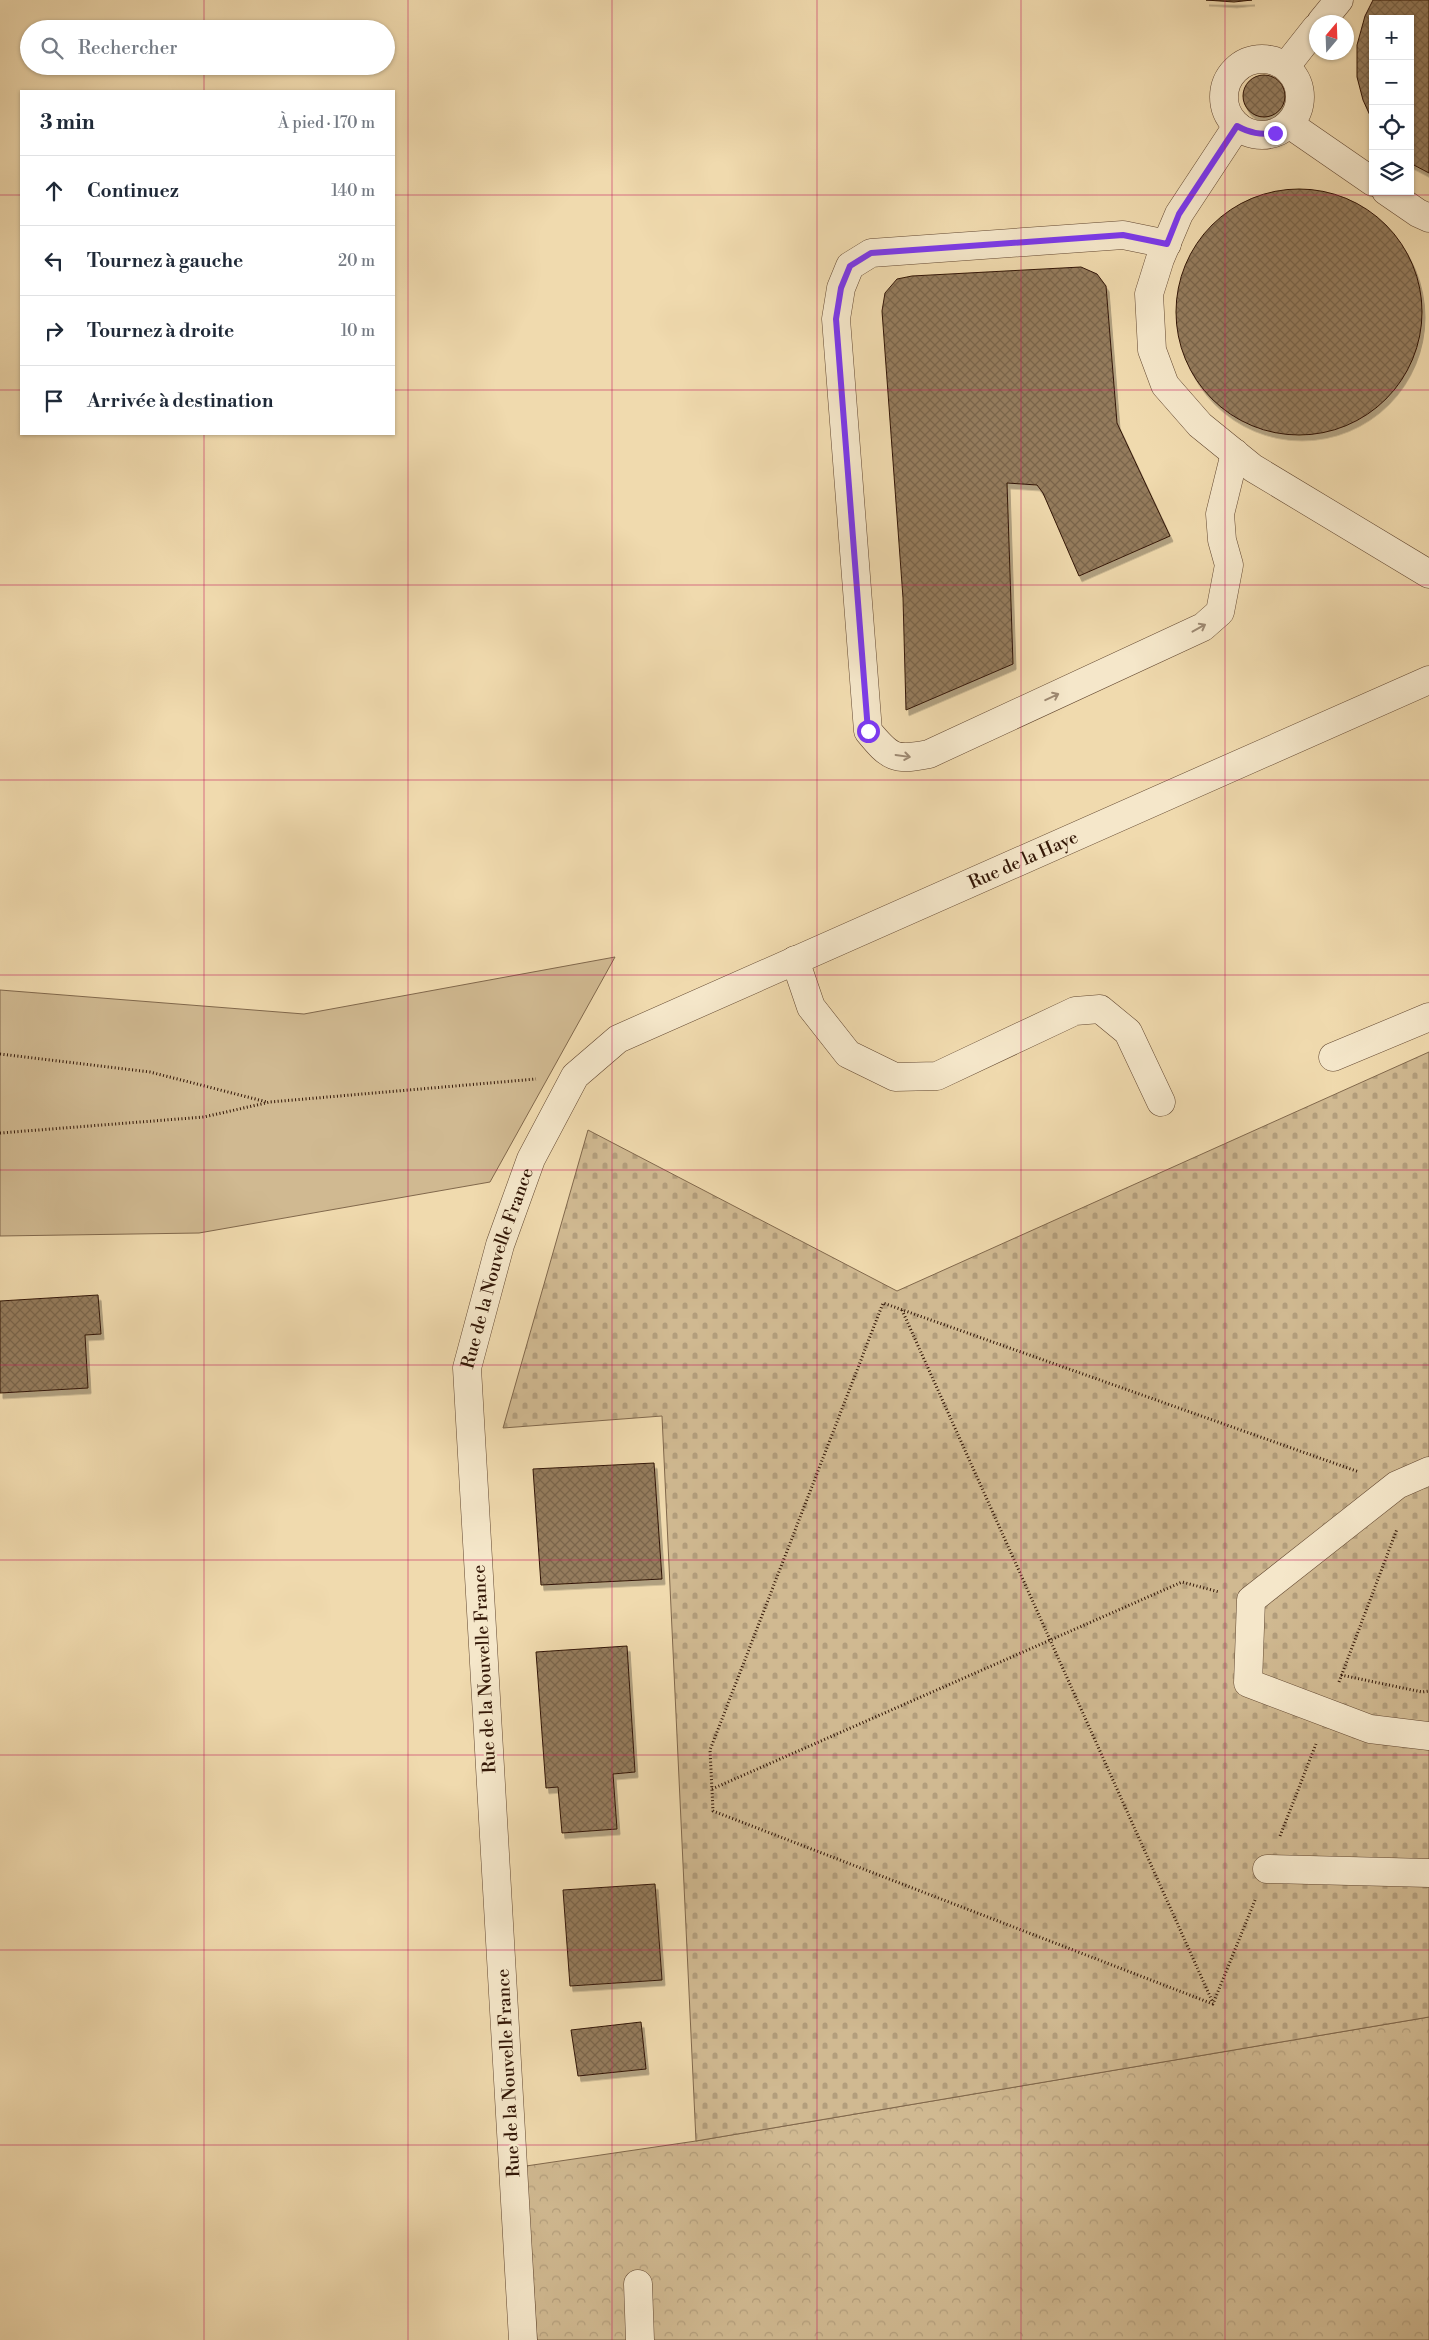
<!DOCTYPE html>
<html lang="fr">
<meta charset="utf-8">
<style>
:root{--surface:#fff;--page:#f6f6f7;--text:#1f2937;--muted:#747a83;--line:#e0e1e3}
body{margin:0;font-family:"Libre Bodoni",serif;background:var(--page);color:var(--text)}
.controls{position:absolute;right:15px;top:15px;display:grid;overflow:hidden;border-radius:0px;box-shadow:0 1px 4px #0004}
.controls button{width:45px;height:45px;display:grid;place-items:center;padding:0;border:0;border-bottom:1px solid var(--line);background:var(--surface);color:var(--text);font:25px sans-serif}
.compass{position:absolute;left:1309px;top:15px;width:45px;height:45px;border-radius:50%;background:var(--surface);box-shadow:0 1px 4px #0004;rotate:19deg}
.stop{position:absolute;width:15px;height:15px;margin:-11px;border:4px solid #7c3aed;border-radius:50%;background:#fff}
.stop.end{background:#7c3aed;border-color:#fff;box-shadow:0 1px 5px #0008}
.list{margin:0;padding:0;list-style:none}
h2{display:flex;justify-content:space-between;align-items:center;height:65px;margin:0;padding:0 20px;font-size:21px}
h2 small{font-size:16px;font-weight:400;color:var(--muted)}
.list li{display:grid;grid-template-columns:32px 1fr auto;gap:15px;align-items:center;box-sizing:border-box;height:70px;padding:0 20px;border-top:1px solid var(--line)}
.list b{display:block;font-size:19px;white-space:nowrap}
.list em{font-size:16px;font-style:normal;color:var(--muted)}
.icon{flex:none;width:28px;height:28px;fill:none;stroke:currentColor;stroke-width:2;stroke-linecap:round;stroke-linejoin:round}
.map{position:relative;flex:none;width:1429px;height:2340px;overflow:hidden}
.search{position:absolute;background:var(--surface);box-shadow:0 1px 4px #0004;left:20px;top:20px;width:375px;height:55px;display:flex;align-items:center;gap:12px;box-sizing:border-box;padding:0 18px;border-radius:28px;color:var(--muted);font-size:19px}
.panel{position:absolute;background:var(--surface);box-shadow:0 1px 4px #0004;left:20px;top:90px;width:375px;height:345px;border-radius:0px}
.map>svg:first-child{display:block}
.green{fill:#d0b991;stroke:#81684c}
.forest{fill:url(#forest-crowns);stroke:#81684c}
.cemetery{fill:url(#cemetery-stones);stroke:#81684c}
.building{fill:url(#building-cross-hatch);stroke:#321606;filter:url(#shadow)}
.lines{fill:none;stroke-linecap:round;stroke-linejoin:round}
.minor-casing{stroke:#624730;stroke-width:29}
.path{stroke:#321606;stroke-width:3;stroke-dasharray:1 2.5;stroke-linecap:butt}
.minor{stroke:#f5e7ca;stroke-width:28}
.oneway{stroke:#9d8972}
.route{stroke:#7c3aed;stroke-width:6}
.grid{fill:none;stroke:#c2185b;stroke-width:1;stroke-opacity:0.55}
.labels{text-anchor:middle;stroke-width:5;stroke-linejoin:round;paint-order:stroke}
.street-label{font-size:18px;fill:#321606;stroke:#f5e7ca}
</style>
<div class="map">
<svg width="1429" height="2340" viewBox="0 0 1429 2340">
<defs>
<pattern id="forest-crowns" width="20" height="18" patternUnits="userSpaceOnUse" patternTransform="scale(1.25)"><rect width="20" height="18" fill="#d0b991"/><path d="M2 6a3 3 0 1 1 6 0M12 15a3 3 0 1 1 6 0" fill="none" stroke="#b39e7c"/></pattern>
<pattern id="cemetery-stones" width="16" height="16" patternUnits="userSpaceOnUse" patternTransform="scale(1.25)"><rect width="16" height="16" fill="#d0b991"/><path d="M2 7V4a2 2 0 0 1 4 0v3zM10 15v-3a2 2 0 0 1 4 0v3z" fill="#b39e7c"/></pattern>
<pattern id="building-cross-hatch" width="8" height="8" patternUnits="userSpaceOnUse" patternTransform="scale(1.25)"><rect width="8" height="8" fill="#957c5d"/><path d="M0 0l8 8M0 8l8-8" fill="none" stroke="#7a654b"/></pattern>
<filter id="shadow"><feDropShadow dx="3" dy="5.5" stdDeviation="0" flood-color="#0004"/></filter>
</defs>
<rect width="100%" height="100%" fill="#f0daae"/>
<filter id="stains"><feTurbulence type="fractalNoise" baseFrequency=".004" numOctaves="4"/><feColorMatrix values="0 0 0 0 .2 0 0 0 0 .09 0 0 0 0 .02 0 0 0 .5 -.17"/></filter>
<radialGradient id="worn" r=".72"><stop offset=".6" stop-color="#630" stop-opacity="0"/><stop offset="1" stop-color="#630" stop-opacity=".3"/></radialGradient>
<polygon class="green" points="615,957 490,1182 199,1233 0,1236 0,990 304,1014"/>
<polygon class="forest" points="1429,2017 1429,2340 537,2340 526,2166 696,2141"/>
<polygon class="cemetery" points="1429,1052 1429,2017 696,2141 662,1416 503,1428 588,1130 897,1291"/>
<g class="building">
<polygon points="1206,0 1252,0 1234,2"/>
<polygon points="1373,0 1429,0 1429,173 1410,163 1410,19 1373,19 1373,122 1363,100 1357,77 1357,45 1365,16"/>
<circle cx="1264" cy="96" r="21"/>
<circle cx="1299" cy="312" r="123"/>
<polygon points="1081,267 1097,274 1106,286 1117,423 1170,536 1079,576 1043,493 1037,485 1007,483 1013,664 906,710 903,598 882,311 885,293 897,279 912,276"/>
<polygon points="98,1295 101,1334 85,1335 88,1388 0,1393 0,1301"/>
<polygon points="654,1463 662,1579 541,1585 533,1469"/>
<polygon points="627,1646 635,1772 613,1774 617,1829 562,1833 558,1787 546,1788 536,1652"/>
<polygon points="655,1884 662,1980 570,1986 563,1890"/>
<polygon points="641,2022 646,2069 578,2076 571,2030"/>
</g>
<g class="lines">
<g class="minor-casing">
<g id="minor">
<polyline points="1321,22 1339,0"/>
<circle cx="1262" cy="97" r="38"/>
<polyline points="1286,66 1316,28"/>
<polyline points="1289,124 1373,182"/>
<polyline points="1237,126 1179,214 1160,259 1149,294 1152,350 1165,385 1200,425 1253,468 1429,574"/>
<polyline points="1386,191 1418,213 1429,218"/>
<path d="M1167,244L1123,235L871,253L850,266L841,288L836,319L868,731C890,758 895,761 929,754L1203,627L1220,612L1229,565L1222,540L1220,514L1235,453"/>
<polyline points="795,960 811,1007 848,1054 895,1077 937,1076 1075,1011 1100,1009 1128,1032 1161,1102"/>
<polyline points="1333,1057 1429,1017"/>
<polyline points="1429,1471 1397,1485 1251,1600 1248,1683 1370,1729 1429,1736"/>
<polyline points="1267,1869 1429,1873"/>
<polyline points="638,2284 640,2340"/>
<path id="s1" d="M523,2340L467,1368L500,1245L531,1159L575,1076L618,1039L1429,680"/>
</g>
</g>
<g class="path">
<polyline points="0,1054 150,1072 267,1102"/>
<polyline points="0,1133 204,1117 270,1102 536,1079"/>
<polyline points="902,1310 1213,2003"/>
<polyline points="1341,1675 1422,1692 1429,1691"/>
<polyline points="1339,1682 1397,1529"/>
<polyline points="712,1789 1182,1582 1219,1592"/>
<polyline points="1280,1836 1316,1744"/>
<polyline points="1255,1900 1213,2004 713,1811 710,1750 883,1303 1359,1472"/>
</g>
<use href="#minor" class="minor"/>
</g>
<defs><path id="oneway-shaft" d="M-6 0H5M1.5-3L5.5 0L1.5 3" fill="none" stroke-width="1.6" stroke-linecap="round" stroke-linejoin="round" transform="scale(1.25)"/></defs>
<g class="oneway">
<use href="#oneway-shaft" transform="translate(1199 628) rotate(-29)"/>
<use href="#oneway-shaft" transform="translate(1052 697) rotate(-25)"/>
<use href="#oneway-shaft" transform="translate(903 756) rotate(8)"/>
</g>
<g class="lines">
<path class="route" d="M868,731L836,319L841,288L850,266L871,253L1123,235L1167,244L1179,214L1237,126C1250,133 1260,135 1275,133"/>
</g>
<path class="grid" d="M204,0V29M408,0V2340M612,0V2340M817,0V2340M1021,0V2340M1225,0V2340M204,66V91M0,195H21M394,195H1429M0,390H21M394,390H1429M204,434V2340M0,585H1429M0,780H1429M0,975H1429M0,1170H1429M0,1365H1429M0,1560H1429M0,1755H1429M0,1950H1429M0,2145H1429"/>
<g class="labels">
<g class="street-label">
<text dy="6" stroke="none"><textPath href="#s1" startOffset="1786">Rue de la Haye</textPath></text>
<text dy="6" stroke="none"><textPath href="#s1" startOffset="1078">Rue de la Nouvelle France</textPath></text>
<text transform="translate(484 1669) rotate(-93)" y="6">Rue de la Nouvelle France</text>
<text transform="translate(508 2073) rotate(-93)" y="6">Rue de la Nouvelle France</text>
</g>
</g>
<rect width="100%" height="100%" filter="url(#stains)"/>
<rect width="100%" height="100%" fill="url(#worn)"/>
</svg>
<div class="controls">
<button>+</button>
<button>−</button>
<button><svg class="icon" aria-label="locate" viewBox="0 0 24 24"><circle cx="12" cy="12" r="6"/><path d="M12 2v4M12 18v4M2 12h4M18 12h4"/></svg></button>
<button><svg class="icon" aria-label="layers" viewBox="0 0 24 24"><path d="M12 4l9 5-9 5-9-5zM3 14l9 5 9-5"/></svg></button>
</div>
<svg class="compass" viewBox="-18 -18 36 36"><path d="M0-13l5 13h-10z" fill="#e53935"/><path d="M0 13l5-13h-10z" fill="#747a83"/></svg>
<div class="stop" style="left:868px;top:731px"></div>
<div class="stop end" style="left:1275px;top:133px"></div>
<div class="search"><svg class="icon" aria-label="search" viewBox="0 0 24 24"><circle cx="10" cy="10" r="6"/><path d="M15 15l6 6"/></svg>Rechercher</div>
<section class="panel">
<h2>3 min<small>À pied · 170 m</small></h2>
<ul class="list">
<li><svg class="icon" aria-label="ahead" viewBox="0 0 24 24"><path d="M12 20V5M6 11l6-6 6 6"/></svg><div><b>Continuez</b></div><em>140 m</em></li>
<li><svg class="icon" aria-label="left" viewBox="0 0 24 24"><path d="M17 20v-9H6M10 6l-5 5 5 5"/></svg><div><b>Tournez à gauche</b></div><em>20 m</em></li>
<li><svg class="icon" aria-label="right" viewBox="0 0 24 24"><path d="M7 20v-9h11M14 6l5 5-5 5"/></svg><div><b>Tournez à droite</b></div><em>10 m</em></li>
<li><svg class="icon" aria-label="arrive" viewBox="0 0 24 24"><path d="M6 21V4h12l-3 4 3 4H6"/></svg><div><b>Arrivée à destination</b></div></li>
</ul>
</section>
</div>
